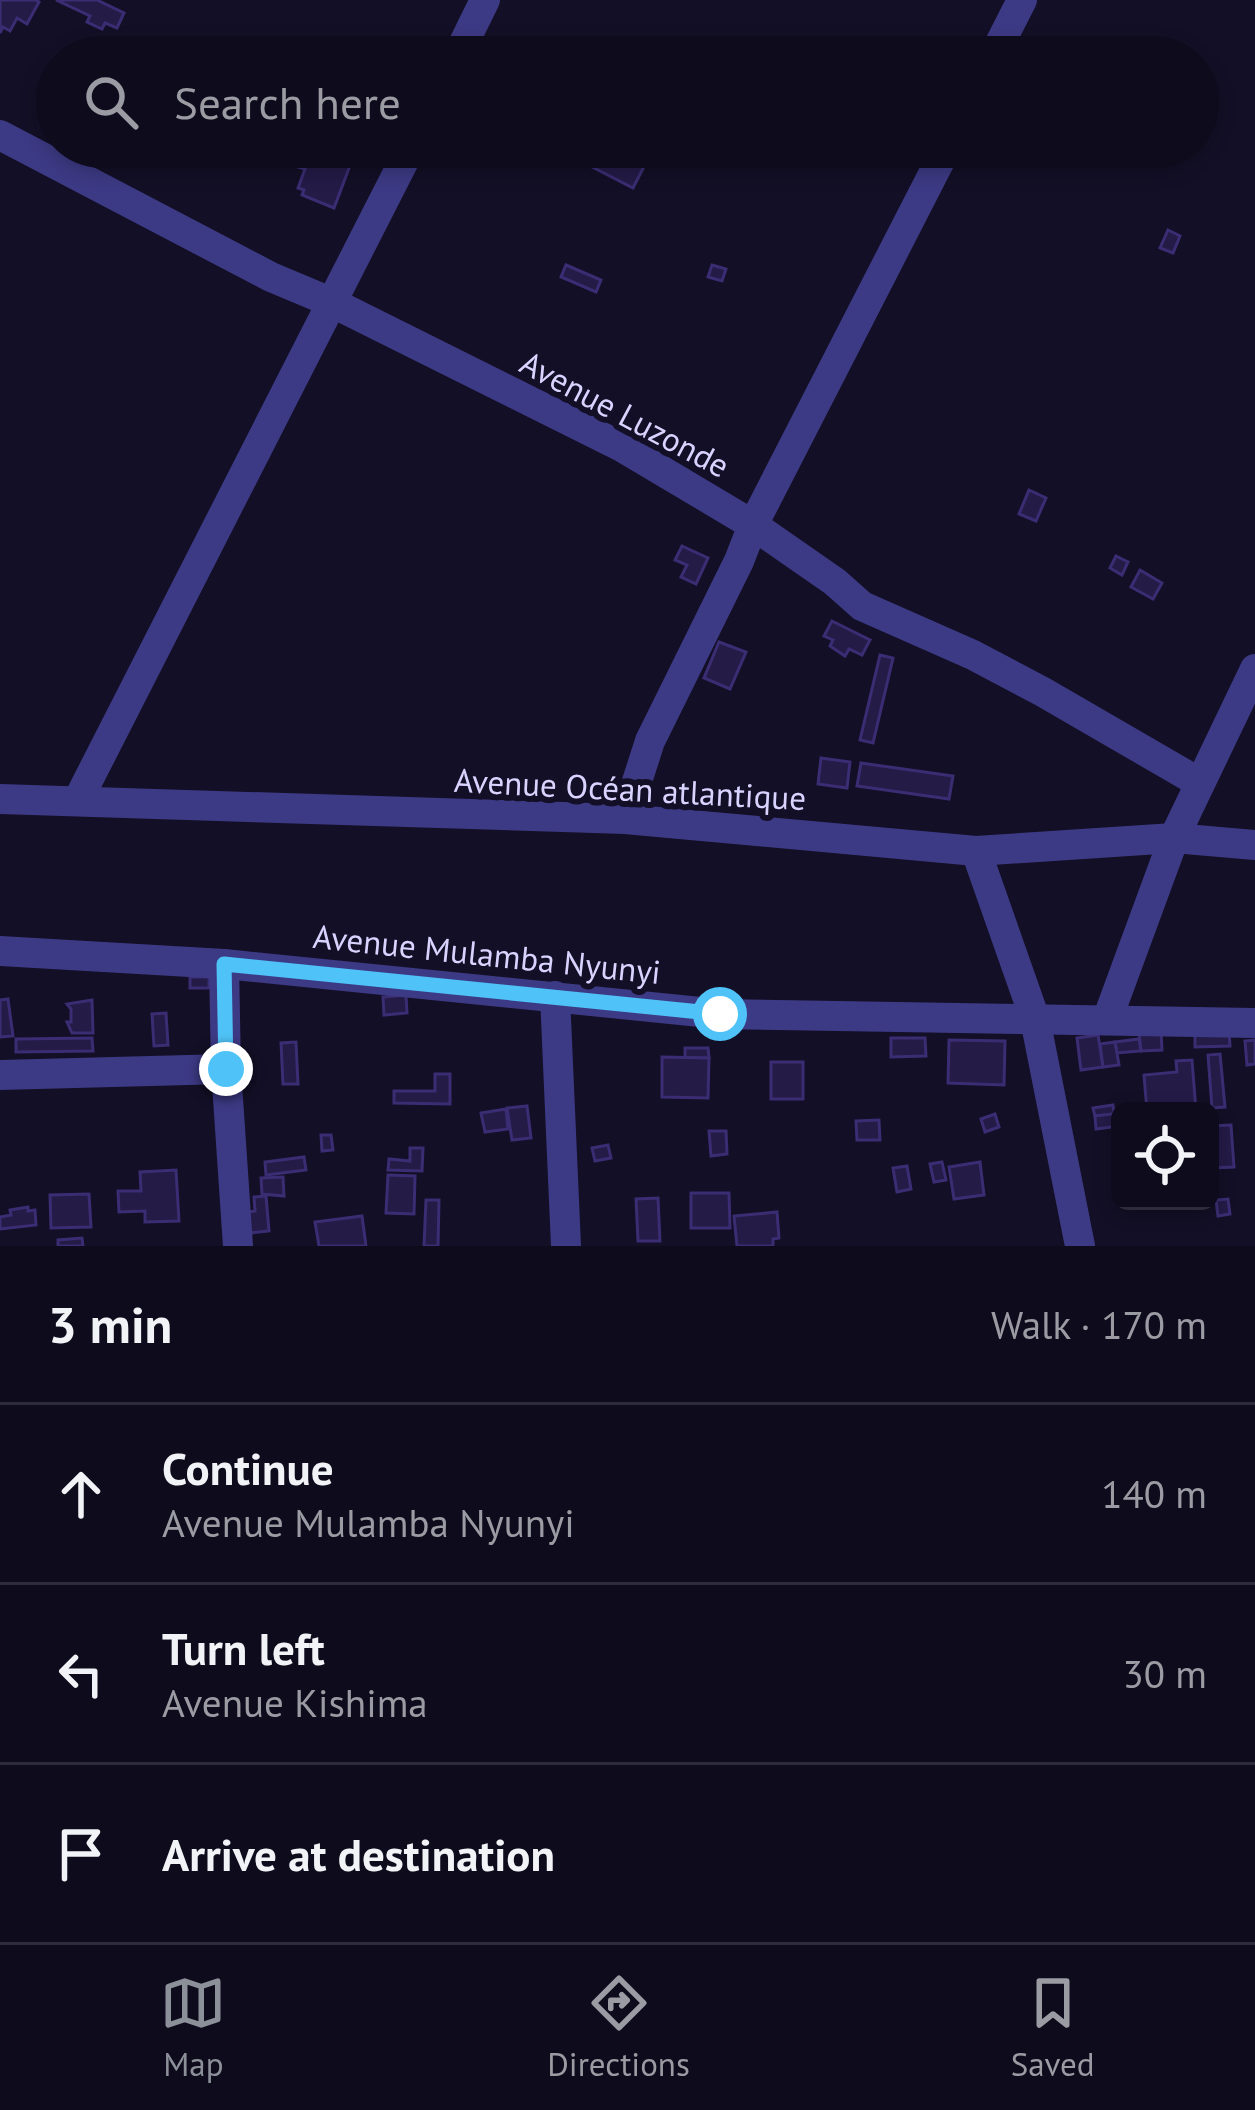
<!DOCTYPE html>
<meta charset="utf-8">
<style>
:root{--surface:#0e0b1c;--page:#1c1929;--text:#f1f3f6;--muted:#9b9ba3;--line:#2e2b3b;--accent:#8c9099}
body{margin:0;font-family:"PT Sans",sans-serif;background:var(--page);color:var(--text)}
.controls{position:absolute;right:36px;bottom:36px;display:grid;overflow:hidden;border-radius:18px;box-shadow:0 6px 18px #0003}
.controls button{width:108px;height:108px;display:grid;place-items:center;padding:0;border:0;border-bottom:3px solid var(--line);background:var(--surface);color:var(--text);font:60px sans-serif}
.stop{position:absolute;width:36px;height:36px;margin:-27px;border:9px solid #4fc3f7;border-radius:50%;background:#fff}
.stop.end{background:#4fc3f7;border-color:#fff;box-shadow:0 3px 12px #0008}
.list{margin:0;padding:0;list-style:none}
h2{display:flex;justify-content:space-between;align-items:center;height:156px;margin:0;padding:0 48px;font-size:51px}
h2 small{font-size:39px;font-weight:400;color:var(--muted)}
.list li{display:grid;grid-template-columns:78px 1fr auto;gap:36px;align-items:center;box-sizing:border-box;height:180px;padding:0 48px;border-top:3px solid var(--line)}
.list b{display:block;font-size:45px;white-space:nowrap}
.list p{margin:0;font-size:39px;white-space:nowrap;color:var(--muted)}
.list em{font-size:39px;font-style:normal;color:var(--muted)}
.icon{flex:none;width:66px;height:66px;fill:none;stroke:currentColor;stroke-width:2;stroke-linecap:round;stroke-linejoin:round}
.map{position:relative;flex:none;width:1255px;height:1246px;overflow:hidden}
.search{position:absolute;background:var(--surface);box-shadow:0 6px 18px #0003;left:36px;right:36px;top:36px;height:132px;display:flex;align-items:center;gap:30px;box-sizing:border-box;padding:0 42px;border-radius:66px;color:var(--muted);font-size:45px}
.sheet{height:696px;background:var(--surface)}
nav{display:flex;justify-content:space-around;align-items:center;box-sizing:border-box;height:168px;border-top:3px solid var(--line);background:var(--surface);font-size:33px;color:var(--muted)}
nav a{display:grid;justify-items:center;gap:6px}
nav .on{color:var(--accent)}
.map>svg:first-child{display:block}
.building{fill:#241b47;stroke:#3b2d73;stroke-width:3}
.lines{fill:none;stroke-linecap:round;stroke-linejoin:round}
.minor{stroke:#3d3a85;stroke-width:30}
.route{stroke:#4fc3f7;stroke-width:15}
.labels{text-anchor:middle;stroke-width:12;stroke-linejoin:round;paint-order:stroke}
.street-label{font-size:33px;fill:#d9d4ff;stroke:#130f26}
</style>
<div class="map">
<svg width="1255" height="1246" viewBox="0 0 1255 1246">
<rect width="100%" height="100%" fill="#130f26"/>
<g class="building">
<polygon points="0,0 36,0 39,2 27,24 17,18 10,31 3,27 0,33"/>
<polygon points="56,0 97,0 124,13 117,28 105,23 102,29 87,22 90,16"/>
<polygon points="306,147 357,147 334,208 302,195 304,190 298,188 305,169 298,167"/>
<polygon points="586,147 634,147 650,155 633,188 571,156 575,148 583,152"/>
<polygon points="1168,230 1180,236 1173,253 1160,248"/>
<polygon points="566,265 601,280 596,292 561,277"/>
<polygon points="712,265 726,269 722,281 708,277"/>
<polygon points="1029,490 1046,498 1036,521 1019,514"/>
<polygon points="682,546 708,558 696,584 681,577 687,565 675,560"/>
<polygon points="1116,556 1128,562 1122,575 1110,568"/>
<polygon points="1140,570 1162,583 1153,599 1131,587"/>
<polygon points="832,621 870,640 862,655 849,649 845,656 830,646 833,640 824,636"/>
<polygon points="719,642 746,652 730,689 704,678"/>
<polygon points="880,655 893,658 873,743 860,740"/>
<polygon points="821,758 850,762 847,788 818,784"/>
<polygon points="861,763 953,776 949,799 857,786"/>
<rect x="190" y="977" width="19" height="11"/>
<polygon points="406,995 407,1013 384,1015 383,997"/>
<polygon points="8,999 13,1036 0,1037 0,1000"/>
<polygon points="92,1000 93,1033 72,1033 67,1022 71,1022 71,1009 67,1004"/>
<polygon points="166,1013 168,1045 154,1046 152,1014"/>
<polygon points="1161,1031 1162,1050 1141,1051 1139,1032"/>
<polygon points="1229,1031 1230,1046 1195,1047 1195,1032"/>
<polygon points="1098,1035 1103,1067 1081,1070 1077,1038"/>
<polygon points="92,1038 93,1051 16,1052 16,1039"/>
<polygon points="891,1038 925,1038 926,1056 891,1057"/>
<polygon points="1139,1039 1141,1051 1117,1053 1115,1042"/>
<polygon points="949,1040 1005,1041 1004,1085 948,1083"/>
<polygon points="1255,1040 1255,1064 1247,1065 1245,1041"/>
<polygon points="296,1042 298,1084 283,1084 281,1043"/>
<polygon points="1115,1042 1119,1065 1103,1067 1100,1044"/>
<polygon points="685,1048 708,1048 709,1058 685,1058"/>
<polygon points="1220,1054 1225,1107 1212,1108 1208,1055"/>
<polygon points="662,1057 709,1058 708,1098 662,1097"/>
<polygon points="1192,1060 1196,1111 1147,1111 1144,1075 1177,1072 1176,1061"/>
<rect x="771" y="1062" width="32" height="37"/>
<polygon points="435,1074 450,1074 450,1104 394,1103 394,1091 435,1091"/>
<polygon points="1113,1105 1114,1114 1095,1116 1093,1108"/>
<polygon points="527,1106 531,1138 512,1140 507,1108"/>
<polygon points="506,1109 508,1129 485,1132 481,1113"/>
<polygon points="1120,1113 1120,1126 1096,1129 1095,1116"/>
<polygon points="995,1114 999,1127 985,1132 981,1119"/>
<polygon points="879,1120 880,1140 857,1140 856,1121"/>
<polygon points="1231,1125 1234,1167 1213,1168 1210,1126"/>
<polygon points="709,1131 726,1131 727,1154 711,1156"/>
<polygon points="321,1135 331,1135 333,1150 322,1151"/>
<polygon points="608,1145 611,1158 595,1161 592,1148"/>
<polygon points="410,1148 423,1148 422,1171 388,1170 389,1159 410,1161"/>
<polygon points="304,1157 306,1170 266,1175 265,1162"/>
<polygon points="942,1162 946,1180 934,1182 930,1164"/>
<polygon points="980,1162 984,1195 954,1199 949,1167"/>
<polygon points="907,1166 911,1189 897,1192 893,1168"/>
<polygon points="176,1170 179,1221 145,1222 145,1211 119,1212 118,1191 141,1191 140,1172"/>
<polygon points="388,1175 415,1176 414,1214 386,1213"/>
<polygon points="283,1177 284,1196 262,1194 261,1178"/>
<polygon points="1213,1178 1215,1201 1167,1205 1167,1201 1210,1201"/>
<polygon points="691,1193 729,1193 730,1228 691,1228"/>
<polygon points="89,1194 91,1227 51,1228 50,1195"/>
<polygon points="266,1196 269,1231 250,1233 247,1212 255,1211 254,1197"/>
<polygon points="658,1198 660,1241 638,1241 636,1199"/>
<polygon points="1228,1199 1230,1214 1218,1216 1216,1200"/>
<polygon points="426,1200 439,1200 438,1246 424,1246"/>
<polygon points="28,1207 28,1211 35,1210 36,1225 0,1229 0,1217 11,1215 10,1210"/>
<polygon points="777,1212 779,1238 773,1239 773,1246 737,1246 734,1216"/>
<polygon points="362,1216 366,1246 319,1246 315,1222"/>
<polygon points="82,1238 83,1246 58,1246 58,1240"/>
</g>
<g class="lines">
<g class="minor">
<polyline points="457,57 485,0"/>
<polyline points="993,57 1022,0"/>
<polyline points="0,135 271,277 333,303 622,447 753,525 835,582 862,606 973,655 1043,692 1200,783"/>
<polyline points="0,799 625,819 976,851 1174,838 1255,845"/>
<polyline points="78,800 411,147"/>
<polyline points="625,819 650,741 739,561 753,525 947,147"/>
<polyline points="976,851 1035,1019 1080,1246"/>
<polyline points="0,951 224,964 720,1014 1255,1023"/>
<polyline points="224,964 226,1069 238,1246"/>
<polyline points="555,996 566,1246"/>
<polyline points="1107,1020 1174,838 1255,669"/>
<polyline points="0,1075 226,1069"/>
</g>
</g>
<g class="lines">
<polyline class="route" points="226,1069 224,964 720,1014"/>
</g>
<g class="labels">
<g class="street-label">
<text transform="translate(625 414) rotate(28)" y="12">Avenue Luzonde</text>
<text transform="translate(630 789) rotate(3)" y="12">Avenue Océan atlantique</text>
<text transform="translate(487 954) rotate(6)" y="12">Avenue Mulamba Nyunyi</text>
</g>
</g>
</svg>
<div class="controls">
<button><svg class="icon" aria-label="locate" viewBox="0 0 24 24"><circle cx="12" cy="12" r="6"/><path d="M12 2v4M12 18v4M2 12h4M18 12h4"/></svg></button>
</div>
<div class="stop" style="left:720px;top:1014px"></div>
<div class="stop end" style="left:226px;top:1069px"></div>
<div class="search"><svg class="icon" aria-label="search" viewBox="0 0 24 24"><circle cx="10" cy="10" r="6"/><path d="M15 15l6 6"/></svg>Search here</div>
</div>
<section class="sheet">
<h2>3 min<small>Walk · 170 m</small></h2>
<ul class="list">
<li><svg class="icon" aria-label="ahead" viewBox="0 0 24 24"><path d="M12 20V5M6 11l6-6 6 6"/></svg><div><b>Continue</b><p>Avenue Mulamba Nyunyi</p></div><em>140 m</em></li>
<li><svg class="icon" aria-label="left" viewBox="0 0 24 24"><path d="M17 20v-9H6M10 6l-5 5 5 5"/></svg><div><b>Turn left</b><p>Avenue Kishima</p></div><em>30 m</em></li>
<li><svg class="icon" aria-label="arrive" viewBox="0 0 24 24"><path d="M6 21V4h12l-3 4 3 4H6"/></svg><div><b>Arrive at destination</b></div></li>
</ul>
</section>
<nav>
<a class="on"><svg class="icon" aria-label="map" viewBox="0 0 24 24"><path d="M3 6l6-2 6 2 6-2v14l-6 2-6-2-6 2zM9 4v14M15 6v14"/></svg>Map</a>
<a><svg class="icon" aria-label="directions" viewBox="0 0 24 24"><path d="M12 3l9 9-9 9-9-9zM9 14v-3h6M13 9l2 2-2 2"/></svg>Directions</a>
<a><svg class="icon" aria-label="saved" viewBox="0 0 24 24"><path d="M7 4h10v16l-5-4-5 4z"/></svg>Saved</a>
</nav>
